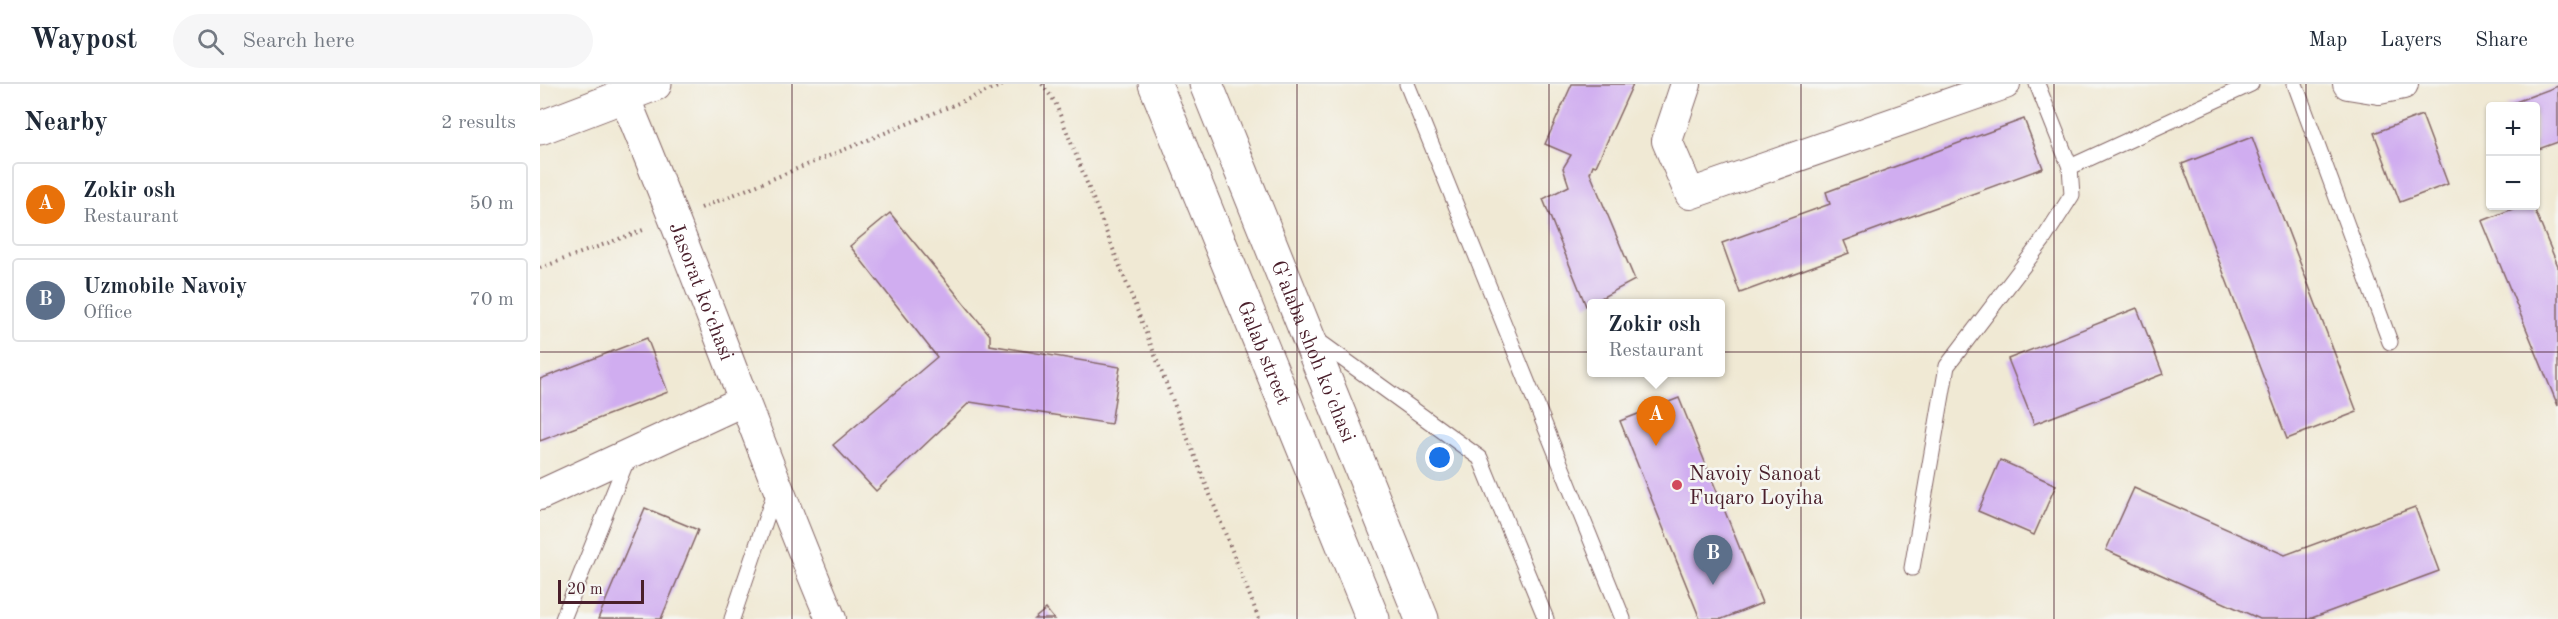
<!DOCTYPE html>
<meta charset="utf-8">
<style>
:root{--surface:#fff;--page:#f6f6f7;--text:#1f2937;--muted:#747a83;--line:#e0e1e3;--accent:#1a73e8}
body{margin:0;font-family:"Old Standard TT",serif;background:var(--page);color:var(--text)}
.controls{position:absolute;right:18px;top:18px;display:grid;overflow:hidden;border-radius:6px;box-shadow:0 2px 4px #0004}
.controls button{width:54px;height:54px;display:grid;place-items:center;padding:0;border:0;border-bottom:2px solid var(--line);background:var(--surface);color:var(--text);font:30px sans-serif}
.scale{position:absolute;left:18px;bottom:15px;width:86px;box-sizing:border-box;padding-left:6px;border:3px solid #4a1f2b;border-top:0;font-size:16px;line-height:21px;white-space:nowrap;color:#4a1f2b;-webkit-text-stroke:4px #f6f6f2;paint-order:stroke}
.you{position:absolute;left:900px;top:374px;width:21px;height:21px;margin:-15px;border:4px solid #fff;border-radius:50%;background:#1a73e8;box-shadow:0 0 0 9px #1a73e833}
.badge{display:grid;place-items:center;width:39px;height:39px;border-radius:50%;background:var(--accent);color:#fff;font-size:20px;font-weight:700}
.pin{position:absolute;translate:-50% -50px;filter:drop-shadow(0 2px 3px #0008)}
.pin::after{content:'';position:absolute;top:32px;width:21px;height:18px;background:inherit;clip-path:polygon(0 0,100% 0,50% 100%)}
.popup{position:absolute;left:1047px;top:215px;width:138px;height:78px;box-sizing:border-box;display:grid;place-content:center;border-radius:6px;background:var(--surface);filter:drop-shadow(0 2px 4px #0005);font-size:20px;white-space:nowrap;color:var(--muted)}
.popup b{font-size:22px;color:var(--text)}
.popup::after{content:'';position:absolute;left:50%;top:100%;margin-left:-12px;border:12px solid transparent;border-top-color:var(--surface)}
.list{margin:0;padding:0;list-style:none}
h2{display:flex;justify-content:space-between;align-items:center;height:78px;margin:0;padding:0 24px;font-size:26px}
h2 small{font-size:20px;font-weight:400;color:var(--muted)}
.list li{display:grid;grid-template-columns:39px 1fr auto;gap:18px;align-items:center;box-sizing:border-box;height:84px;margin:0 12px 12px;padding:0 12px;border:2px solid var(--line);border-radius:6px}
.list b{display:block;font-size:22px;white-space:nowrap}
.list p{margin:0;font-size:20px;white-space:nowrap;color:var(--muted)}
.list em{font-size:20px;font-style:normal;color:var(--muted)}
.icon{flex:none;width:33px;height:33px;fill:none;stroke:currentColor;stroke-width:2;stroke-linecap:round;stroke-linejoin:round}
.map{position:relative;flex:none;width:2018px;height:535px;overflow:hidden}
header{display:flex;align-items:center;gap:36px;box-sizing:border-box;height:84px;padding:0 30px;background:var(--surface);border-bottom:2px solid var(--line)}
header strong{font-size:28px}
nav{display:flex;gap:33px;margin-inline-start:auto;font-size:21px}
.search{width:420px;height:54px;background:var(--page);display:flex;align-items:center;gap:15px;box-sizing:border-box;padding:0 21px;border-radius:33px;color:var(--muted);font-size:22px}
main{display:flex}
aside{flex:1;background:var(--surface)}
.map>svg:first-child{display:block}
.building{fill:#d0adf0}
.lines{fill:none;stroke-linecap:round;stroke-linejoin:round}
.service-casing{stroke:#846666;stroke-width:17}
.minor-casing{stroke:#846666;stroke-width:32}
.secondary-casing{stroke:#846666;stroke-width:35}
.primary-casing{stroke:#846666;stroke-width:35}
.path{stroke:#846666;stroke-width:4;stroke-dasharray:1.5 4.5;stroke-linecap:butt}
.service{stroke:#fff;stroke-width:15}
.minor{stroke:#fff;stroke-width:30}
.secondary{stroke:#fff;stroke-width:33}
.primary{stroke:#fff;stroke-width:33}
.grid{fill:none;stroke:#4a1f2b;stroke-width:1.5;stroke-opacity:0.55}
.poi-dot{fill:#d1495b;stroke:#f6f6f2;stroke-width:2}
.labels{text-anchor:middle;stroke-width:5;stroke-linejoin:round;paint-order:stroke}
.street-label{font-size:21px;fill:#4a1f2b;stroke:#f6f6f2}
.poi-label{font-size:21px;fill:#4a1f2b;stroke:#f6f6f2;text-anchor:start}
</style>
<header>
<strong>Waypost</strong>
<div class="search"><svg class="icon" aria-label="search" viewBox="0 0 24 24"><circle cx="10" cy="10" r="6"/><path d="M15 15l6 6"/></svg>Search here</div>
<nav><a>Map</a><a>Layers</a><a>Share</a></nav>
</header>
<main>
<aside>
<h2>Nearby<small>2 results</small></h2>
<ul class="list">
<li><span class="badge" style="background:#e8710a">A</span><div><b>Zokir osh</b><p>Restaurant</p></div><em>50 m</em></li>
<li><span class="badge" style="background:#5c6f8a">B</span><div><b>Uzmobile Navoiy</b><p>Office</p></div><em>70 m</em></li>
</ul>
</aside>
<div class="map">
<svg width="2018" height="535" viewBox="0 0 2018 535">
<rect width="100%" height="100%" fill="#f6f6f2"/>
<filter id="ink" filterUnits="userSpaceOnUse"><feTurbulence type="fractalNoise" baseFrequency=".0167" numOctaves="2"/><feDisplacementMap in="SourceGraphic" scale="12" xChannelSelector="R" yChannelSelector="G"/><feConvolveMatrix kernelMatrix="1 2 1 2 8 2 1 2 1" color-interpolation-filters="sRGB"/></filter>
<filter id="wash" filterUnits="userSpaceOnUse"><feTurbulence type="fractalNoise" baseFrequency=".008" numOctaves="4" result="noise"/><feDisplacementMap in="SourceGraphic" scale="24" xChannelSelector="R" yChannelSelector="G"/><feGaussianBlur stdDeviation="1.35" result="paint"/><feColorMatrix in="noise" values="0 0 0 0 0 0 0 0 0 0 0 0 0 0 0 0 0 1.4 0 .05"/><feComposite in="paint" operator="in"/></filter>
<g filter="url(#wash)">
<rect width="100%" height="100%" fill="#f0e9d4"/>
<g id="blocks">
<g class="building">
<polygon points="1032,0 1093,0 1056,82 1053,81 1050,89 1095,196 1046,222 1003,115 1029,102 1023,84 1031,71 1005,60"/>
<polygon points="2018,2 2018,58 1996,66 1996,22 1965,22"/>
<polygon points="1882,31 1908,100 1860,118 1834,49"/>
<polygon points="1484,35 1503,84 1304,157 1309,169 1200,209 1182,159 1290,120 1286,108"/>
<polygon points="1712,53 1817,328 1747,355 1642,80"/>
<polygon points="1980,122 1993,122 2018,182 2018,322 1942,137"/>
<polygon points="350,129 450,251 450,261 580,283 571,340 430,318 336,407 293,361 397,273 310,162"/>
<polygon points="1597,224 1623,290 1494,340 1468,275"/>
<polygon points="107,254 128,308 0,357 0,295"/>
<polygon points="1139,314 1222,519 1182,535 1160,535 1080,337"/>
<polygon points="1460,376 1516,401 1494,451 1438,427"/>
<polygon points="1594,404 1745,471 1875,423 1899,487 1769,535 1720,535 1566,466"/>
<polygon points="105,424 158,446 121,535 58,535"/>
<polygon points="506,525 514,535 494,535"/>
</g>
</g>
</g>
<g filter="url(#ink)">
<use href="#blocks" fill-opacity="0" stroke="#846666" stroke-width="1.5"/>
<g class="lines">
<g class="service-casing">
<g id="service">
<polyline points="867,0 1083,535"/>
<polyline points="1755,0 1850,258"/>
<polyline points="1530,83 1711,0"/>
<polyline points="777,256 940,374 1006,535"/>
<polyline points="1372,484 1407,282 1503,156 1532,111 1530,83 1497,0"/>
<polyline points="23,535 88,373"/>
<polyline points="192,535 236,405"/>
</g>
</g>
<g class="minor-casing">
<g id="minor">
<polyline points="1146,0 1127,57 1150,110 1465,0"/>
<polyline points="1808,0 1839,5 1863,0"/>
<path id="s1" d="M84,12C157,185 218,362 291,535"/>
<polyline points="0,411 203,317"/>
</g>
</g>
<g class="secondary-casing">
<polyline id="secondary" points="0,44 115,0"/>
</g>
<g class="primary-casing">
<g id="primary">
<path id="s2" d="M615,0L833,535"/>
<path id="s3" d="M666,0L882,535"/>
</g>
</g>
<g class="path">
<polyline points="502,0 515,18 719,535"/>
<polyline points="161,124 465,0"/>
<polyline points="0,184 106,145"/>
</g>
<use href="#service" class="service"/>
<use href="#minor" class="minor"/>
<use href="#secondary" class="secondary"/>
<use href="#primary" class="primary"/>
</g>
</g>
<path class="grid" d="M252,0V535M504,0V535M757,0V535M1009,0V535M1261,0V535M1514,0V535M1766,0V535M0,268H2018"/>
<circle class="poi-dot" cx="1137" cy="401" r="6"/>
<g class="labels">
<g class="street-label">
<text dy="7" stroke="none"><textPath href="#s1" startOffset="210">Jasorat ko‘chasi</textPath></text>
<text dy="7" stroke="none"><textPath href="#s3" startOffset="288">G'alaba shoh ko'chasi</textPath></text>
<text dy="7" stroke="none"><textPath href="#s2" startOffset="290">Galab street</textPath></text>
</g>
<g class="poi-label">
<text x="1149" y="396">Navoiy Sanoat<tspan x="1149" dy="24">Fuqaro Loyiha</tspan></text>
</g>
</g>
</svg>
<div class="controls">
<button>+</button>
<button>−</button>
</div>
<div class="scale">20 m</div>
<div class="you"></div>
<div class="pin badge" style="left:1116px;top:362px;background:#e8710a">A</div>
<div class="popup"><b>Zokir osh</b>Restaurant</div>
<div class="pin badge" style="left:1173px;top:501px;background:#5c6f8a">B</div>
</div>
</main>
